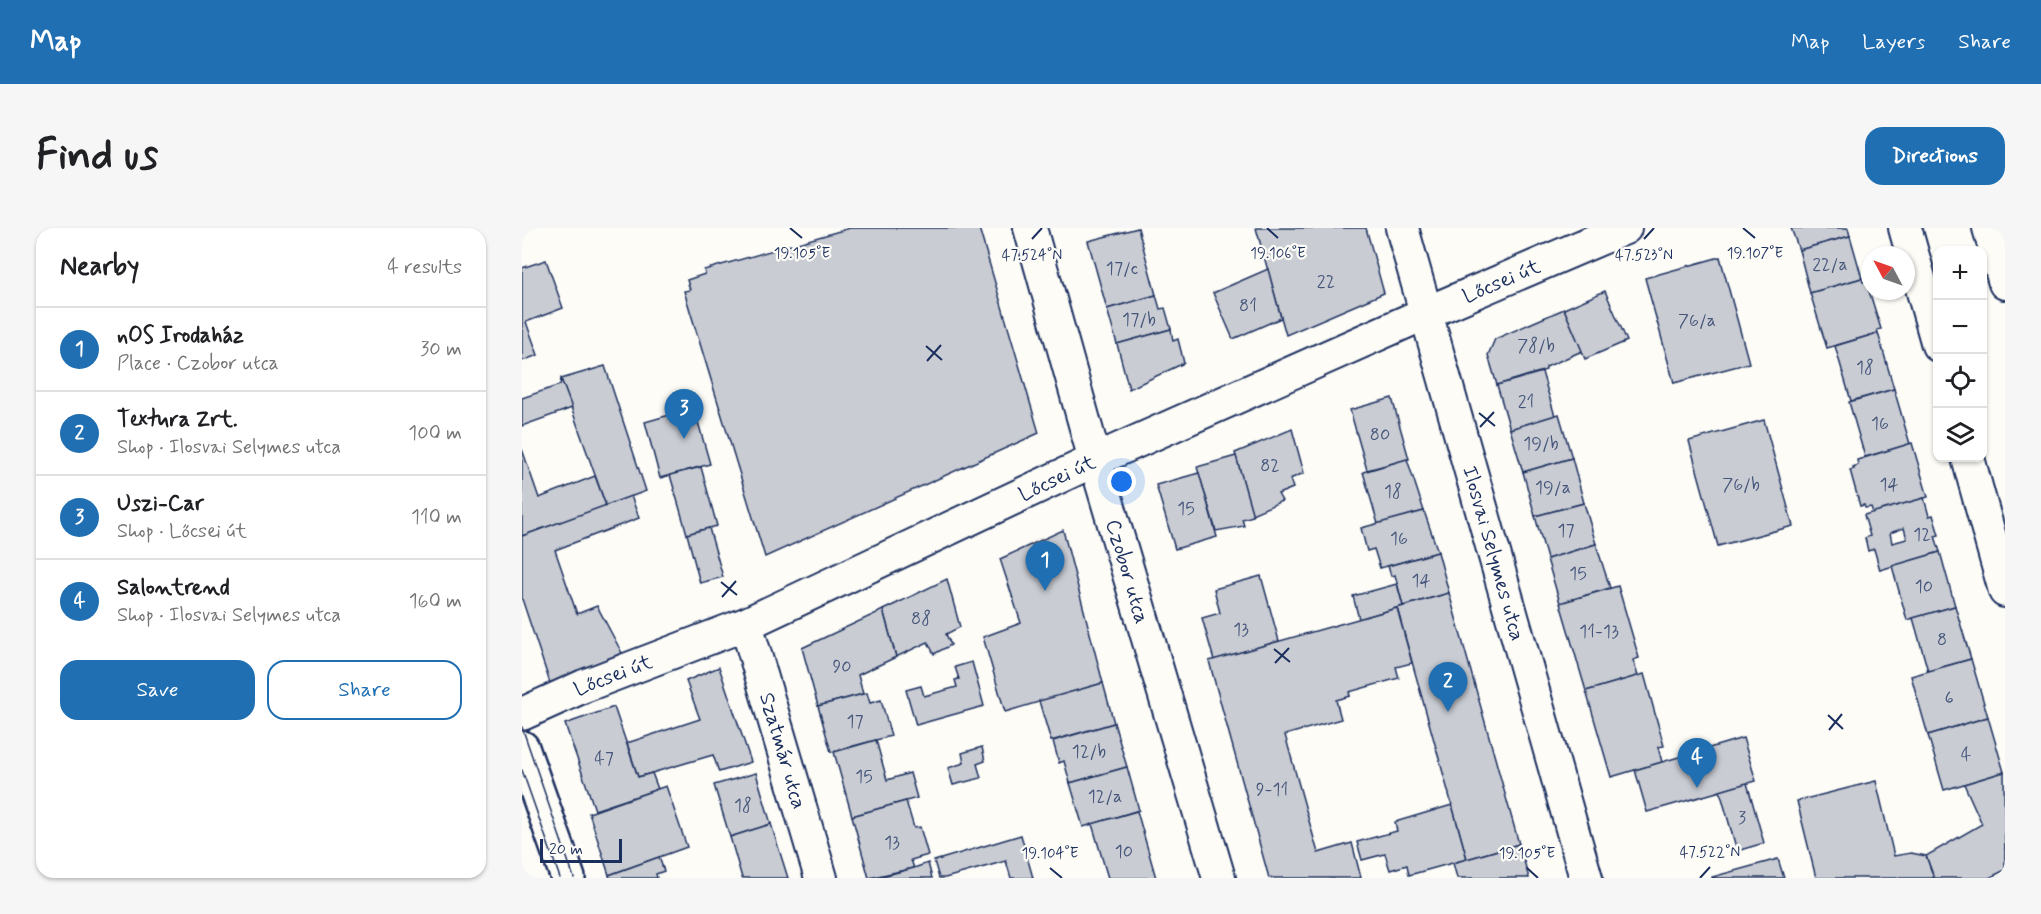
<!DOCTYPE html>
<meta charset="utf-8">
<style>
:root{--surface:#fff;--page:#f6f6f6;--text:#202124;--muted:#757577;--line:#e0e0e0;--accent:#1f6fb2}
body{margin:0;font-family:Mynerve,sans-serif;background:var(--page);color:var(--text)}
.controls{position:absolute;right:18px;top:18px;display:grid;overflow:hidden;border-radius:12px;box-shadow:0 2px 4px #0004}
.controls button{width:54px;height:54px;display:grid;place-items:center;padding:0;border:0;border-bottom:2px solid var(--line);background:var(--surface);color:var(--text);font:30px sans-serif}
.compass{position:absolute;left:1339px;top:18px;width:54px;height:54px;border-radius:50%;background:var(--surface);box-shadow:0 2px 4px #0004;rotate:311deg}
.scale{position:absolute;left:18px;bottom:15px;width:82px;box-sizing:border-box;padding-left:6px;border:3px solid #1b2f5e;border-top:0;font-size:16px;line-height:21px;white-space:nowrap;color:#1b2f5e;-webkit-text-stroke:4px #fdfcf7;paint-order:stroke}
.you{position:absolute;left:600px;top:254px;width:21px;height:21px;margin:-15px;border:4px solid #fff;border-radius:50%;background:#1a73e8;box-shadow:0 0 0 9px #1a73e833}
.badge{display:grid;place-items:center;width:39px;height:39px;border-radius:50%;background:var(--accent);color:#fff;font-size:20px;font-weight:700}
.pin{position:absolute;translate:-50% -50px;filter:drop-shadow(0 2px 3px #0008)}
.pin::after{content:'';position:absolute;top:32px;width:21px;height:18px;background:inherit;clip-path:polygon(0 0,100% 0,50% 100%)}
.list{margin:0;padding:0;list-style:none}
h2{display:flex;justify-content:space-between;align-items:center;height:78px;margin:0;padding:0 24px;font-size:26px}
h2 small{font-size:20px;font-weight:400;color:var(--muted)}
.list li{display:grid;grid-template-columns:39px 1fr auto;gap:18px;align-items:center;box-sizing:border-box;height:84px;padding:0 24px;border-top:2px solid var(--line)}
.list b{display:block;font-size:22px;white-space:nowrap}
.list p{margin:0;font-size:20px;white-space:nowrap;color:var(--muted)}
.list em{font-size:20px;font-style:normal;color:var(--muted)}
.actions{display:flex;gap:12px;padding:18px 24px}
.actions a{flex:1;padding:14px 0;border:2px solid var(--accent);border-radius:18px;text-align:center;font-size:21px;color:var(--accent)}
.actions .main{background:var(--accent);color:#fff}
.icon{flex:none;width:33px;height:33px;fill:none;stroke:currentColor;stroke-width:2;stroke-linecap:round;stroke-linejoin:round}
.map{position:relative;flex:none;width:1483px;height:650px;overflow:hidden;border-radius:18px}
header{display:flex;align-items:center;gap:36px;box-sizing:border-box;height:84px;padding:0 30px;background:var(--accent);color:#fff}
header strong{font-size:28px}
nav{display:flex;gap:33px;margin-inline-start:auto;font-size:21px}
.intro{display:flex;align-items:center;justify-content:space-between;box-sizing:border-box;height:144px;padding:0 36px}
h1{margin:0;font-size:42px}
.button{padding:15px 27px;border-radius:18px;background:var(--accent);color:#fff;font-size:21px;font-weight:700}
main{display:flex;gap:36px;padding:0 36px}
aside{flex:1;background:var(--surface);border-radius:18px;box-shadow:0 2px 4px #0004}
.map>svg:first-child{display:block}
.building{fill:#c9ccd3;stroke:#1b2f5e;stroke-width:1.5;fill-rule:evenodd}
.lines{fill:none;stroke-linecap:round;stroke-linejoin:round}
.street-casing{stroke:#1b2f5e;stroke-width:36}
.secondary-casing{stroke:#1b2f5e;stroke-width:38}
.street{stroke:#fdfcf7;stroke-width:32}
.secondary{stroke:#fdfcf7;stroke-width:33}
.tram{stroke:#1b2f5e;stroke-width:1.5}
.ticks{fill:none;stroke:#1b2f5e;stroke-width:2}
.labels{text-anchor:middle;stroke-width:4.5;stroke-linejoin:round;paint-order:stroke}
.number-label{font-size:18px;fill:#46567b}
.street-label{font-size:21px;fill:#1b2f5e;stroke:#fdfcf7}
.ticks-label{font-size:15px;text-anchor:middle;fill:#1b2f5e;stroke:#fdfcf7;stroke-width:4.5;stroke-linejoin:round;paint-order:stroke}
</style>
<header>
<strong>Map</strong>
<nav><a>Map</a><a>Layers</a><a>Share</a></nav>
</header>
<div class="intro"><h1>Find us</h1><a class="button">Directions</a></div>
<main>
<aside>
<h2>Nearby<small>4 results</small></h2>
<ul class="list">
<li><span class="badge">1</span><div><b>nOS Irodaház</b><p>Place · Czobor utca</p></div><em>30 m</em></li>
<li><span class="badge">2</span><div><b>Textura Zrt.</b><p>Shop · Ilosvai Selymes utca</p></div><em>100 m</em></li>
<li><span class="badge">3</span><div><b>Uszi-Car</b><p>Shop · Lőcsei út</p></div><em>110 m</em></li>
<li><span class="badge">4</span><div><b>Salontrend</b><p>Shop · Ilosvai Selymes utca</p></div><em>160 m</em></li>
</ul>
<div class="actions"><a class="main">Save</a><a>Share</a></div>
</aside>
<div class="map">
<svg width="1483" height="650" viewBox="0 0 1483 650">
<rect width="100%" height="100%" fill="#fdfcf7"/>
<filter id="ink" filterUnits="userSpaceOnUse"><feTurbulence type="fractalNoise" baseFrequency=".0167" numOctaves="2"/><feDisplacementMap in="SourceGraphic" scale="12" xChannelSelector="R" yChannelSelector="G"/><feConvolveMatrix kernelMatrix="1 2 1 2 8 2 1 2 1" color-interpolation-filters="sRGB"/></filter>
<g filter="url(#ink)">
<g class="building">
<polygon points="328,0 457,0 517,205 243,329 162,63 168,62 165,52 183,46 182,42"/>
<polygon points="616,0 634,67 585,81 566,13"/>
<polygon points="734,0 844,0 862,65 764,107"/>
<polygon points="1269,0 1326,0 1328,8 1277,22"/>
<polygon points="1328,8 1340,50 1288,65 1277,22"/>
<polygon points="1198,29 1227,135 1152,155 1123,50"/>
<polygon points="24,32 41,80 4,94 16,127 0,133 0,40"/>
<polygon points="746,41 759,90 711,111 691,65"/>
<polygon points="1340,50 1341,54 1344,53 1359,101 1355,102 1356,105 1305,120 1288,65"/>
<polygon points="1083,63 1105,113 1063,131 1042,81"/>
<polygon points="634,67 638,81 643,80 649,101 595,116 585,81"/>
<polygon points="1042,81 1060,123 1024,139 1024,142 975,157 966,127 973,111"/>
<polygon points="649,101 651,113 656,111 662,135 607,161 595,116"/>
<polygon points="1356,105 1372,161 1329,173 1313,118"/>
<polygon points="83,138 124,263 84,278 39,151"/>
<polygon points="1020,144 1033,188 988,201 975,157"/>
<polygon points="39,151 50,180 0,198 0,170 38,157"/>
<polygon points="1372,161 1388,216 1343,229 1327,174"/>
<polygon points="870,170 887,231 845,242 828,182"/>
<polygon points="172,180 188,236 138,250 123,194"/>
<polygon points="1037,186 1050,230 1001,244 988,201"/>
<polygon points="1242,192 1271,298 1196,318 1167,213"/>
<polygon points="770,201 782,245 768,251 771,260 756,266 760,273 730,286 713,225"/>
<polygon points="1390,215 1406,269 1351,285 1349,279 1343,280 1342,277 1338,278 1328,242 1332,241 1331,239 1336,237 1335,232"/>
<polygon points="0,221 17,270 73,248 84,278 0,308"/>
<polygon points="714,228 731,288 720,291 722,298 694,303 675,239"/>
<polygon points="1050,230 1062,275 1013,288 1001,244"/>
<polygon points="885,231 902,283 856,296 841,244"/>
<polygon points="179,239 195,298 165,306 148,247"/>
<polygon points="677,245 695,309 653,321 634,257"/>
<polygon points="109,268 117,290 33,322 55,386 75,378 100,425 28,455 0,371 0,308"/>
<path d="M1402,270L1407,288L1411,287L1417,307L1413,308L1418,324L1358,342L1352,321L1346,323L1343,310L1348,308L1342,287ZM1382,300L1385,311L1370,315L1368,305Z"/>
<polygon points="1062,275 1074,316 1025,331 1013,288"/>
<polygon points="902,283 916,324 858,340 852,321 845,323 839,300"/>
<polygon points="187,300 201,349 178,355 165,306"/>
<polygon points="541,302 581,455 483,484 461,409 499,395 478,331"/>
<polygon points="1074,316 1088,360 1038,375 1025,331"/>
<polygon points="916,324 927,365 881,378 873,347 869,348 866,338"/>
<polygon points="1418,324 1433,378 1385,392 1370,338"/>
<polygon points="739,348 757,413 692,432 680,390 698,385 692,361"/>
<polygon points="425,351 438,399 424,406 429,417 412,426 406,414 374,429 361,382"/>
<polygon points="875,356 881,378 837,391 831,368"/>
<polygon points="1096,358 1117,430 1111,432 1116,448 1064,463 1038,375"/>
<polygon points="927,365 997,616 945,631 875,380"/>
<polygon points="1433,378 1449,431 1406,443 1391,390"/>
<polygon points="875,380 890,435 874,439 877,450 827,464 828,468 814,472 819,491 763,507 796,625 830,615 839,650 747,650 687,433"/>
<polygon points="361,382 374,429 336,447 341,466 296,478 280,420"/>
<polygon points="1449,431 1466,489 1406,507 1389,448"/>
<polygon points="450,434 462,478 394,497 384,462 399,458 402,468 435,459 433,452 437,451 433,439"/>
<polygon points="197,439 229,534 197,544 191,527 116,549 105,515 178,491 164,453"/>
<polygon points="1122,446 1142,518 1136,519 1140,534 1089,549 1064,463"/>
<polygon points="581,455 592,495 529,513 517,473"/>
<polygon points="345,465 348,475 359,472 369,508 309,524 296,478"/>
<polygon points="92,479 116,549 130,545 136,561 73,582 43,496"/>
<polygon points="1466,489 1482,544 1422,562 1406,507"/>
<polygon points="592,495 605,539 548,555 542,533 537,535 531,513"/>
<polygon points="1221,510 1234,553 1125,584 1113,542"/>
<polygon points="354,512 365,552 388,545 395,570 330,588 312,524"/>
<polygon points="460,519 463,533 455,536 459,550 431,557 426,540 442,535 440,525"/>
<polygon points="605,539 617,582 561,599 548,555"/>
<polygon points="1482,544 1483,642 1467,650 1412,650 1404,628 1460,596 1442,556"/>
<polygon points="234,545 249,596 208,609 192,557"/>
<polygon points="1354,553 1372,628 1389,625 1404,628 1412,650 1294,650 1275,573"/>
<polygon points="1225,555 1242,615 1215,623 1198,563"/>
<polygon points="144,558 165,619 87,647 67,585"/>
<polygon points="384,573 392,600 398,599 406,627 389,632 392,640 347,650 330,588"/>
<polygon points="930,577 945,631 887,647 885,637 868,642 863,626 840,632 835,614 875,603 873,594"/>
<polygon points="615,583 634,650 586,650 570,596"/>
<polygon points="249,596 266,650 220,650 208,609"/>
<polygon points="499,607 511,650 489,650 484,633 423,650 417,650 412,633"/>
<polygon points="997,616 1007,650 935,650 931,635"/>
<polygon points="137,629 142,643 134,646 135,650 88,650 87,647"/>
<polygon points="1256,631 1262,650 1190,650 1190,649"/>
<polygon points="406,635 410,650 353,650 392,640"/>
</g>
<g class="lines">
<g class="street-casing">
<g id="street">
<path id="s1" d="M508,0L573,232L697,650"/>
<path id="s2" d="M880,0L1064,650"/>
<polyline points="1383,0 1416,117"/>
<polyline points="1467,0 1483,55"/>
<polyline points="1446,230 1483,363"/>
<path id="s3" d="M224,396L299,650"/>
<path id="s4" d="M0,486L62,458L224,396L573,232L904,85L1103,0"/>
</g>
</g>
<g class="secondary-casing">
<polyline id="secondary" points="0,520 46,650"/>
</g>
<use href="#street" class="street"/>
<use href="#secondary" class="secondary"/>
<g class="tram">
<polyline points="0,499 52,650"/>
<polyline points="0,542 38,650"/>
</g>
</g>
</g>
<path class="ticks" d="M268,0L280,10M745,0L756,10M1221,0L1233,10M510,11L520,0M1122,11L1132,0M404,118L420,132M405,133L419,117M957,185L973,198M958,199L972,184M199,354L215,367M200,369L214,353M752,421L768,434M753,435L767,420M1306,487L1321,501M1307,502L1320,486M528,640L540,650M1005,640L1016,650M1178,650L1188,639"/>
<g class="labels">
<g class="number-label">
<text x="1308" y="42">22/a</text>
<text x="600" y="46">17/c</text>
<text x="804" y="59">22</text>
<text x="726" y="83">81</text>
<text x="617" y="97">17/b</text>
<text x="1175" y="98">76/a</text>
<text x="1014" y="123">78/b</text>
<text x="1343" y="145">18</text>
<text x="1004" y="179">21</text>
<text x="1358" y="201">16</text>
<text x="858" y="212">80</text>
<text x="1019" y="221">19/b</text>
<text x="748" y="243">82</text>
<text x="1219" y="262">76/b</text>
<text x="1367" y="262">14</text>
<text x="1031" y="265">19/a</text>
<text x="871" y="269">18</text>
<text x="664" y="286">15</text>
<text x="1044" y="308">17</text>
<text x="1400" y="312">12</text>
<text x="877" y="316">16</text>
<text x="1056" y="351">15</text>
<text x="899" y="358">14</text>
<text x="1402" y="364">10</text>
<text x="399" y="396">88</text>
<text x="719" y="407">13</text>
<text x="1077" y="409">11-13</text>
<text x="1420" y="417">8</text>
<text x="320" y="444">90</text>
<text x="1427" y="475">6</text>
<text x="333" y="499">17</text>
<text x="567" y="529">12/b</text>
<text x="1444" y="532">4</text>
<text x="82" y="536">47</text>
<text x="342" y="554">15</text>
<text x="750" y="567">9-11</text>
<text x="583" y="574">12/a</text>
<text x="221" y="583">18</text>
<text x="1220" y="595">3</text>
<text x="370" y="620">13</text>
<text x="602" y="629">10</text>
</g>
<g class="street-label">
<text dy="7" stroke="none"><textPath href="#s4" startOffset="1071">Lőcsei út</textPath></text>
<text dy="7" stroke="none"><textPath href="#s4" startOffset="585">Lőcsei út</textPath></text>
<text dy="7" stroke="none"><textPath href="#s2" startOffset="338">Ilosvai Selymes utca</textPath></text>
<text dy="7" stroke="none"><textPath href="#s1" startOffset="357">Czobor utca</textPath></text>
<text dy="7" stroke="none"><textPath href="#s4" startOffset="99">Lőcsei út</textPath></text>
<text dy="7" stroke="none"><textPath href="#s3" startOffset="132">Szatmár utca</textPath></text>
</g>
</g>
<g class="ticks-label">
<text x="280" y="30">19.105°E</text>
<text x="1233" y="30">19.107°E</text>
<text x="756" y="30">19.106°E</text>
<text x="510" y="32">47.524°N</text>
<text x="1122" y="32">47.523°N</text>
<text x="1188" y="629">47.522°N</text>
<text x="528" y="630">19.104°E</text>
<text x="1005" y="630">19.105°E</text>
</g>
</svg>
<div class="controls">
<button>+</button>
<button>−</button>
<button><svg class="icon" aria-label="locate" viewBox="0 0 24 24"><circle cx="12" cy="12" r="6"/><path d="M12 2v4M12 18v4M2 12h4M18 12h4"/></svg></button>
<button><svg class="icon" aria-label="layers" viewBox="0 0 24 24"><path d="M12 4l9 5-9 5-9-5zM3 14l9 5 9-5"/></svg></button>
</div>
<svg class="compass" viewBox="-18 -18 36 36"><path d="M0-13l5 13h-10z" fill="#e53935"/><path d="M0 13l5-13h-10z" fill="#757577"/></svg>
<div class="scale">20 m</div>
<div class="you"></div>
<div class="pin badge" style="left:523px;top:363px">1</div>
<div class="pin badge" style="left:926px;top:484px">2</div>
<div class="pin badge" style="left:162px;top:211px">3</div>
<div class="pin badge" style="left:1175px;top:560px">4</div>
</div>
</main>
